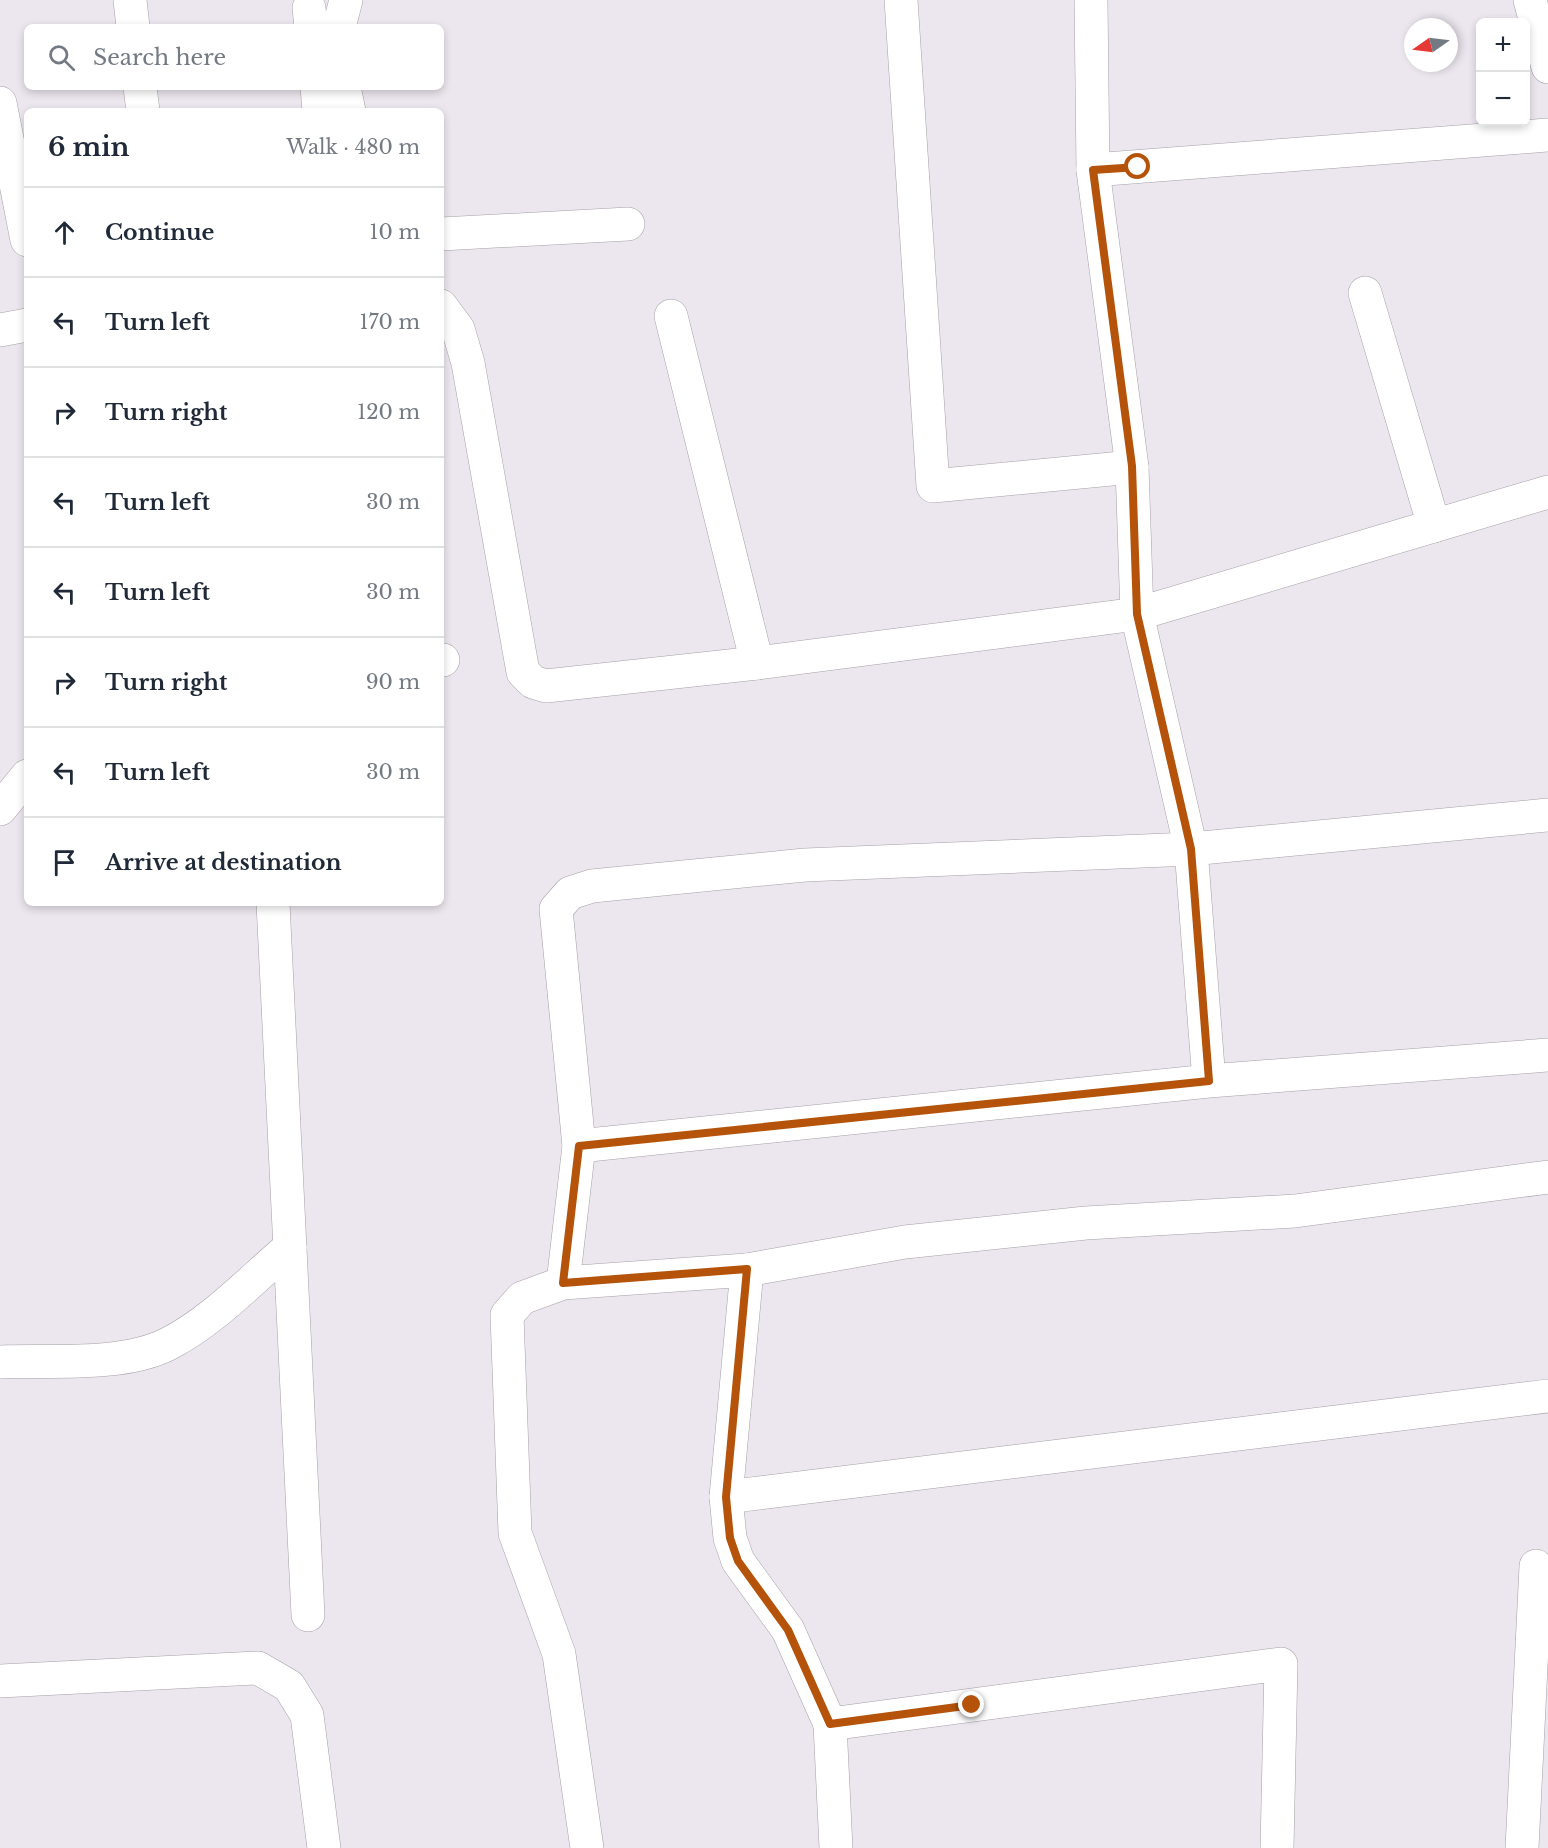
<!DOCTYPE html>
<meta charset="utf-8">
<style>
:root{--surface:#fff;--page:#f2f2f3;--text:#1f2937;--muted:#747a83;--line:#e0e1e3}
body{margin:0;font-family:"Libre Baskerville",serif;background:var(--page);color:var(--text)}
.controls{position:absolute;right:18px;top:18px;display:grid;overflow:hidden;border-radius:9px;box-shadow:0 3px 9px #0003}
.controls button{width:54px;height:54px;display:grid;place-items:center;padding:0;border:0;border-bottom:2px solid var(--line);background:var(--surface);color:var(--text);font:30px sans-serif}
.compass{position:absolute;left:1404px;top:18px;width:54px;height:54px;border-radius:50%;background:var(--surface);box-shadow:0 3px 9px #0003;rotate:256deg}
.stop{position:absolute;width:18px;height:18px;margin:-14px;border:4px solid #b45309;border-radius:50%;background:#fff}
.stop.end{background:#b45309;border-color:#fff;box-shadow:0 2px 6px #0008}
.list{margin:0;padding:0;list-style:none}
h2{display:flex;justify-content:space-between;align-items:center;height:78px;margin:0;padding:0 24px;font-size:26px}
h2 small{font-size:20px;font-weight:400;color:var(--muted)}
.list li{display:grid;grid-template-columns:39px 1fr auto;gap:18px;align-items:center;box-sizing:border-box;height:90px;padding:0 24px;border-top:2px solid var(--line)}
.list b{display:block;font-size:22px;white-space:nowrap}
.list em{font-size:20px;font-style:normal;color:var(--muted)}
.icon{flex:none;width:33px;height:33px;fill:none;stroke:currentColor;stroke-width:2;stroke-linecap:round;stroke-linejoin:round}
.map{position:relative;flex:none;width:1548px;height:1848px;overflow:hidden}
.search{position:absolute;background:var(--surface);box-shadow:0 3px 9px #0003;left:24px;top:24px;width:420px;height:66px;display:flex;align-items:center;gap:15px;box-sizing:border-box;padding:0 21px;border-radius:9px;color:var(--muted);font-size:22px}
.panel{position:absolute;background:var(--surface);box-shadow:0 3px 9px #0003;left:24px;top:108px;width:420px;height:798px;border-radius:9px}
.map>svg:first-child{display:block}
.lines{fill:none;stroke-linecap:round;stroke-linejoin:round}
.minor-casing{stroke:#a6a0a7;stroke-width:34}
.minor{stroke:#fff;stroke-width:33}
.route{stroke:#b45309;stroke-width:8}
</style>
<div class="map">
<svg width="1548" height="1848" viewBox="0 0 1548 1848">
<rect width="100%" height="100%" fill="#ece6ee"/>
<g class="lines">
<g class="minor-casing">
<g id="minor">
<polyline points="130,0 133,27"/>
<polyline points="901,0 933,486 1132,467"/>
<polyline points="1091,0 1093,170 1132,467 1137,614 1191,849 1548,815"/>
<polyline points="1530,0 1548,67"/>
<polyline points="309,8 311,27"/>
<polyline points="339,27 346,0"/>
<polyline points="140,87 143,111"/>
<polyline points="317,87 319,111"/>
<polyline points="344,87 349,111"/>
<polyline points="0,103 27,240"/>
<polyline points="1093,170 1548,135"/>
<polyline points="441,234 628,224"/>
<polyline points="1365,293 1434,526"/>
<polyline points="441,306 458,329 468,363 523,672 533,682 546,686 757,663 1137,614 1548,492"/>
<polyline points="671,316 757,663"/>
<polyline points="0,330 27,325"/>
<polyline points="441,660 443,660"/>
<polyline points="0,809 27,776"/>
<polyline points="273,903 308,1615"/>
<polyline points="1209,1081 1191,849 805,865 592,886 570,893 556,909 579,1146 1209,1081 1548,1055"/>
<polyline points="747,1270 905,1242 1086,1223 1295,1211 1548,1177"/>
<polyline points="563,1283 579,1146"/>
<path d="M0,1362C50,1360 123,1367 168,1344C213,1321 251,1280 290,1247"/>
<polyline points="726,1497 730,1538 738,1561 788,1630 830,1724 1281,1664 1277,1848"/>
<polyline points="0,1681 258,1668 289,1686 307,1715 324,1848"/>
<polyline points="830,1724 836,1848"/>
<polyline points="587,1848 559,1654 515,1533 507,1315 522,1298 563,1283 747,1270 726,1497 1548,1396"/>
<polyline points="1522,1848 1536,1566"/>
</g>
</g>
<use href="#minor" class="minor"/>
</g>
<g class="lines">
<polyline class="route" points="972,1705 830,1724 788,1630 738,1561 730,1538 726,1497 747,1269 563,1283 579,1146 1209,1081 1191,849 1137,614 1132,466 1093,170 1138,167"/>
</g>
</svg>
<div class="controls">
<button>+</button>
<button>−</button>
</div>
<svg class="compass" viewBox="-18 -18 36 36"><path d="M0-13l5 13h-10z" fill="#e53935"/><path d="M0 13l5-13h-10z" fill="#747a83"/></svg>
<div class="stop" style="left:1138px;top:167px"></div>
<div class="stop end" style="left:972px;top:1705px"></div>
<div class="search"><svg class="icon" aria-label="search" viewBox="0 0 24 24"><circle cx="10" cy="10" r="6"/><path d="M15 15l6 6"/></svg>Search here</div>
<section class="panel">
<h2>6 min<small>Walk · 480 m</small></h2>
<ul class="list">
<li><svg class="icon" aria-label="ahead" viewBox="0 0 24 24"><path d="M12 20V5M6 11l6-6 6 6"/></svg><div><b>Continue</b></div><em>10 m</em></li>
<li><svg class="icon" aria-label="left" viewBox="0 0 24 24"><path d="M17 20v-9H6M10 6l-5 5 5 5"/></svg><div><b>Turn left</b></div><em>170 m</em></li>
<li><svg class="icon" aria-label="right" viewBox="0 0 24 24"><path d="M7 20v-9h11M14 6l5 5-5 5"/></svg><div><b>Turn right</b></div><em>120 m</em></li>
<li><svg class="icon" aria-label="left" viewBox="0 0 24 24"><path d="M17 20v-9H6M10 6l-5 5 5 5"/></svg><div><b>Turn left</b></div><em>30 m</em></li>
<li><svg class="icon" aria-label="left" viewBox="0 0 24 24"><path d="M17 20v-9H6M10 6l-5 5 5 5"/></svg><div><b>Turn left</b></div><em>30 m</em></li>
<li><svg class="icon" aria-label="right" viewBox="0 0 24 24"><path d="M7 20v-9h11M14 6l5 5-5 5"/></svg><div><b>Turn right</b></div><em>90 m</em></li>
<li><svg class="icon" aria-label="left" viewBox="0 0 24 24"><path d="M17 20v-9H6M10 6l-5 5 5 5"/></svg><div><b>Turn left</b></div><em>30 m</em></li>
<li><svg class="icon" aria-label="arrive" viewBox="0 0 24 24"><path d="M6 21V4h12l-3 4 3 4H6"/></svg><div><b>Arrive at destination</b></div></li>
</ul>
</section>
</div>
